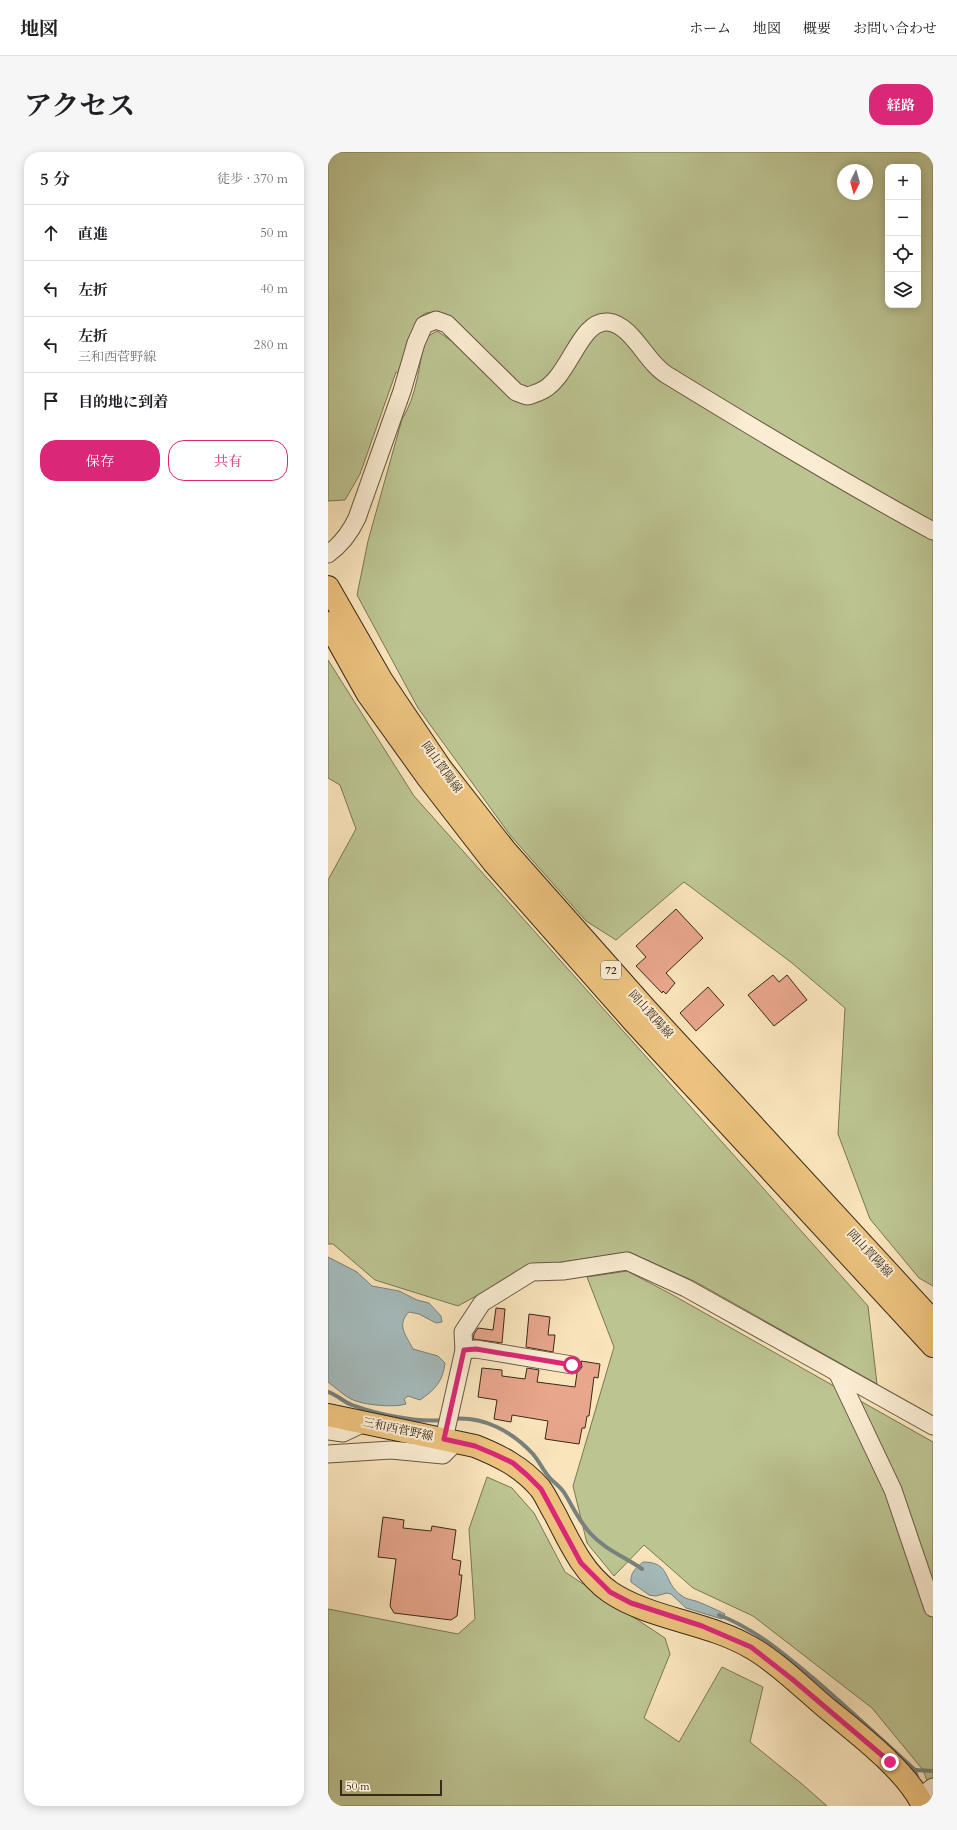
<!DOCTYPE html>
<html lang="ja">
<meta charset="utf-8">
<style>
:root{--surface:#fff;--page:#f6f6f6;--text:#202124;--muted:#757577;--line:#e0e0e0;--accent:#db2777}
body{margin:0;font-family:Cardo,"Noto Serif JP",serif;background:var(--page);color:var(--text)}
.controls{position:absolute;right:12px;top:12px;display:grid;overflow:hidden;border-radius:8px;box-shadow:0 2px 10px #0003}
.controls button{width:36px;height:36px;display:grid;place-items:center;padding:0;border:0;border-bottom:1px solid var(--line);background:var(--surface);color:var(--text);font:20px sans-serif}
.compass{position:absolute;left:509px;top:12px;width:36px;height:36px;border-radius:50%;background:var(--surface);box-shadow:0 2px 10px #0003;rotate:185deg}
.scale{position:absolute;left:12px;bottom:10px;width:102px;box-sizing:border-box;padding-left:4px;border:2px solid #38291a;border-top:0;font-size:11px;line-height:14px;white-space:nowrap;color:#38291a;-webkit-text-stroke:3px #fbedd3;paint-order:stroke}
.stop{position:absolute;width:12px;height:12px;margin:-9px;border:3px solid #db2777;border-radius:50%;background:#fff}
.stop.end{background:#db2777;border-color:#fff;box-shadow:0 1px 4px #0008}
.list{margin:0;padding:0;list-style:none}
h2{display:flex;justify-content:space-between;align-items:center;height:52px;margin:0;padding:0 16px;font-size:17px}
h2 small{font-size:13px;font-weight:400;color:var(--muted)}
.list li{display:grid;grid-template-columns:26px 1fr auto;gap:12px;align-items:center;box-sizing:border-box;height:56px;padding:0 16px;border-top:1px solid var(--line)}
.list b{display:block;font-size:15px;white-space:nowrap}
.list p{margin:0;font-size:13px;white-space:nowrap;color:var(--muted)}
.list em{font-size:13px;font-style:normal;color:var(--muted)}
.actions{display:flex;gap:8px;padding:12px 16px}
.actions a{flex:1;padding:9px 0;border:1px solid var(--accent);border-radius:16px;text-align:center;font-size:14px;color:var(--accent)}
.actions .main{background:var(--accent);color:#fff}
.icon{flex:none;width:22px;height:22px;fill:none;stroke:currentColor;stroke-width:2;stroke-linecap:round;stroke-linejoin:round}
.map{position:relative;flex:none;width:605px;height:1654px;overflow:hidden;border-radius:16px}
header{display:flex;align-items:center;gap:24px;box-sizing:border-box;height:56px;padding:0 20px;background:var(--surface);border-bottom:1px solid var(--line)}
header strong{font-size:19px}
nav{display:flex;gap:22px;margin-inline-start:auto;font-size:14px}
.intro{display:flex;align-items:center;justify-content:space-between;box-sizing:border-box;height:96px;padding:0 24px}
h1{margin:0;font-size:28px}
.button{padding:10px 18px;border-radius:16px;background:var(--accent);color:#fff;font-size:14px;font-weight:700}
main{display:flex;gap:24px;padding:0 24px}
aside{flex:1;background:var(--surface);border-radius:16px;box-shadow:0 2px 10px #0003}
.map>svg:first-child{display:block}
.green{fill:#bcc492;stroke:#7a7656;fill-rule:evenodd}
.water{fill:#a5bbbd;stroke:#79817c}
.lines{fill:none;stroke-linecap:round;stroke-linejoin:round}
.stream{stroke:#79817c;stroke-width:4}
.building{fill:#e8a68d;stroke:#38291a}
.minor-casing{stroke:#685842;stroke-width:19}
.major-casing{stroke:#38291a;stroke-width:24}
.minor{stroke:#fbedd3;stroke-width:17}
.major{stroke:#ecc27e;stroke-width:22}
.route{stroke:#db2777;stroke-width:5}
.labels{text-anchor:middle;stroke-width:4;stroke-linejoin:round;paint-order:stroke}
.shield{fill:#fbedd3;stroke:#726452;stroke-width:1}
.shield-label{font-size:11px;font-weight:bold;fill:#38291a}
.street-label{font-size:12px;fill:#38291a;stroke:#fbedd3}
</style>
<header>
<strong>地図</strong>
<nav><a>ホーム</a><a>地図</a><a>概要</a><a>お問い合わせ</a></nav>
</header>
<div class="intro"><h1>アクセス</h1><a class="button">経路</a></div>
<main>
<aside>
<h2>5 分<small>徒歩 · 370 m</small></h2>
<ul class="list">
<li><svg class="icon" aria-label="ahead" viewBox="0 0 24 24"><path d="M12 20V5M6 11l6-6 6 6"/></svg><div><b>直進</b></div><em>50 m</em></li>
<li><svg class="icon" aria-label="left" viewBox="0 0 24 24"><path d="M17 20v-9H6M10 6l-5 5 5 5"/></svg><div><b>左折</b></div><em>40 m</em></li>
<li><svg class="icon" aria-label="left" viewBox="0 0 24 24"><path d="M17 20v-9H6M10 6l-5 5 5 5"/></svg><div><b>左折</b><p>三和西菅野線</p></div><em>280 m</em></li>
<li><svg class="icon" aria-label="arrive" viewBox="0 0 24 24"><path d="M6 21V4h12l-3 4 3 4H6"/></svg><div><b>目的地に到着</b></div></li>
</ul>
<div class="actions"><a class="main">保存</a><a>共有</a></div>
</aside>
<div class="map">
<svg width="605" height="1654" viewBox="0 0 605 1654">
<rect width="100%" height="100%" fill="#f9e4bc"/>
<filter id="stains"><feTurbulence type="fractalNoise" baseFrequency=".005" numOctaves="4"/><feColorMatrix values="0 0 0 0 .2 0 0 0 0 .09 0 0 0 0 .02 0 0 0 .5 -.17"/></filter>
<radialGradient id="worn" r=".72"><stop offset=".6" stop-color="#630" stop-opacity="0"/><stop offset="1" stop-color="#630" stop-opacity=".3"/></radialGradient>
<g class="green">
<path d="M0,0H605V1134L591,1126L542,1067L510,982L517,856L464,811L356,730L288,788L258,769L182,683L90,556L29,443L40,389L74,267C89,244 91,213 97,186L109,179L125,190L166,210L113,161C105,160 98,159 92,165C84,172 76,210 72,222L68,220L32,322L17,348L0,349ZM560,15H590V153H560ZM515,18H539V42H515Z"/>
<polygon points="0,508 86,644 540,1154 549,1232 368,1130 301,1100 201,1115 130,1154 47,1128 5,1092 0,1092 0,728 28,677 12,633 0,626"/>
<polygon points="299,1119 343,1142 605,1290 605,1644 595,1618 544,1556 425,1464 365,1436 316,1393 286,1424 259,1391 245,1334 286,1195 259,1125"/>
<polygon points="159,1325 184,1336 206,1361 237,1420 337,1486 342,1502 316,1566 351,1590 394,1515 435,1535 422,1590 474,1632 499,1654 0,1654 0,1457 130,1482 147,1467 141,1377"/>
</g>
<g class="water">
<path d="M0,1105L29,1120L44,1134L71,1139L89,1148L101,1151L113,1164L114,1170L108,1171L91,1162L81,1160C68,1173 78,1183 85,1197L110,1204L117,1211C115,1229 107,1238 92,1248L80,1244L76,1247L78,1252C66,1256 34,1253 23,1247C15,1243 7,1235 0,1230Z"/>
<path d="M315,1410C344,1410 334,1430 354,1444C358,1447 364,1448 368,1449C378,1453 387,1457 397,1462L394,1467L358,1456L343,1442L339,1441L328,1444L321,1443L303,1430C302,1421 308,1416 315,1410Z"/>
</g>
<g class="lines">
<g class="stream">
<path d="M0,1240C9,1243 16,1250 24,1253C49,1262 89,1271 115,1268"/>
<path d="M124,1267C155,1264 184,1279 205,1302C211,1309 215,1318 221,1325C226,1331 233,1335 237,1342C245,1355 251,1369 262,1381C276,1397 297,1405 314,1417"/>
<path d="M391,1463C427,1477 456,1502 485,1526C520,1556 553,1587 587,1618L589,1625"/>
<polyline points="587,1618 605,1619"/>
</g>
</g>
<g class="building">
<polygon points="348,757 375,786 338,821 347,831 338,842 335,839 334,841 308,814 318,805 308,794"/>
<polygon points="445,823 451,830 459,823 479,848 446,874 420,843"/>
<polygon points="380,835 396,853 368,879 352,861"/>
<polygon points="168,1156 177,1157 174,1191 145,1187 146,1182 150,1176 165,1178"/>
<polygon points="201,1162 222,1165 220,1183 227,1183 225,1200 198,1195"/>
<polygon points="253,1209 272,1212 270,1226 266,1225 261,1264 259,1264 257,1276 254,1276 251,1292 217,1287 220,1269 184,1263 183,1270 166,1267 169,1248 150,1245 154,1216 174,1218 174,1224 197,1227 199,1216 211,1218 209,1230 247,1235 249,1221 254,1215"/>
<polygon points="55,1365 76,1368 75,1376 103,1379 104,1374 128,1378 124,1407 133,1409 131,1423 134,1423 129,1464 123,1468 66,1461 62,1454 68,1407 50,1405"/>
</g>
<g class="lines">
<g class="minor-casing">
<g id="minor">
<path d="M0,402C14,392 22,381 29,366L74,239L88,191L96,173L108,168L119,172L188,240C191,241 196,243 199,244C203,244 207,241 211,240C241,229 251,167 280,170C305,173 318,211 339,223C427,277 515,330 605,379"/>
<polyline points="136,1198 148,1197 244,1213"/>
<polyline points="510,1222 565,1338 605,1456"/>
<polyline points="0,1279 15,1281 38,1270"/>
<polyline points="116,1287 136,1198 135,1180 154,1151 204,1120 235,1119 299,1109 358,1136 605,1274"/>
<polyline points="0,1302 63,1298 115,1303 128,1290"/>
<polyline points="591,1646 605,1635"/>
</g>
</g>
<g class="major-casing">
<g id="major">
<polyline points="0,435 54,529 112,615 177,698 317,856 605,1169"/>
<polyline points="0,471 39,541 100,626 165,710 306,870 605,1194"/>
<path d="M0,1263L147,1294C172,1304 194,1315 212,1336C218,1344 222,1354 227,1362C242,1391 255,1421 282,1440C322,1467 379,1470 422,1495C447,1509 474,1535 496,1554C526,1579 579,1618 595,1654"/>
</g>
</g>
<use href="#minor" class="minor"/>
<use href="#major" class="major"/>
</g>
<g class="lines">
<polyline class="route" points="244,1213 148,1197 136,1198 116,1287 147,1294 166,1302 185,1311 199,1323 213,1337 253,1411 282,1440 303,1451 374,1474 423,1495 464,1527 562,1610"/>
</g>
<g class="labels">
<rect class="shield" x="273" y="809" width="20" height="18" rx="3"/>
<g class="shield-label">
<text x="283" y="822">72</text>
</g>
<g class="street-label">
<text transform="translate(114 615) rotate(54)" y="4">岡山賀陽線</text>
<text transform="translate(323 862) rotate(48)" y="4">岡山賀陽線</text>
<text transform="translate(542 1101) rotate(47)" y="4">岡山賀陽線</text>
<text transform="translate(70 1277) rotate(12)" y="4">三和西菅野線</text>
</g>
</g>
<rect width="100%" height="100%" filter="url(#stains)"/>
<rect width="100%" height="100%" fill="url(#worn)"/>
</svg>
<div class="controls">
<button>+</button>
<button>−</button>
<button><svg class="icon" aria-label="locate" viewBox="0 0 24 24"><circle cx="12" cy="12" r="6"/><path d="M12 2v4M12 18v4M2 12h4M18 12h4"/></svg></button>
<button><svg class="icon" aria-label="layers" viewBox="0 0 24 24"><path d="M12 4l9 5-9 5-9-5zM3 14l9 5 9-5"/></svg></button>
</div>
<svg class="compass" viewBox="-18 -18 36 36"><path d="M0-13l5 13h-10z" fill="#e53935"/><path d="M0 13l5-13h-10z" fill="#757577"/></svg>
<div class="scale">50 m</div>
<div class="stop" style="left:244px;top:1213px"></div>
<div class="stop end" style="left:562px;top:1610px"></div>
</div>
</main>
